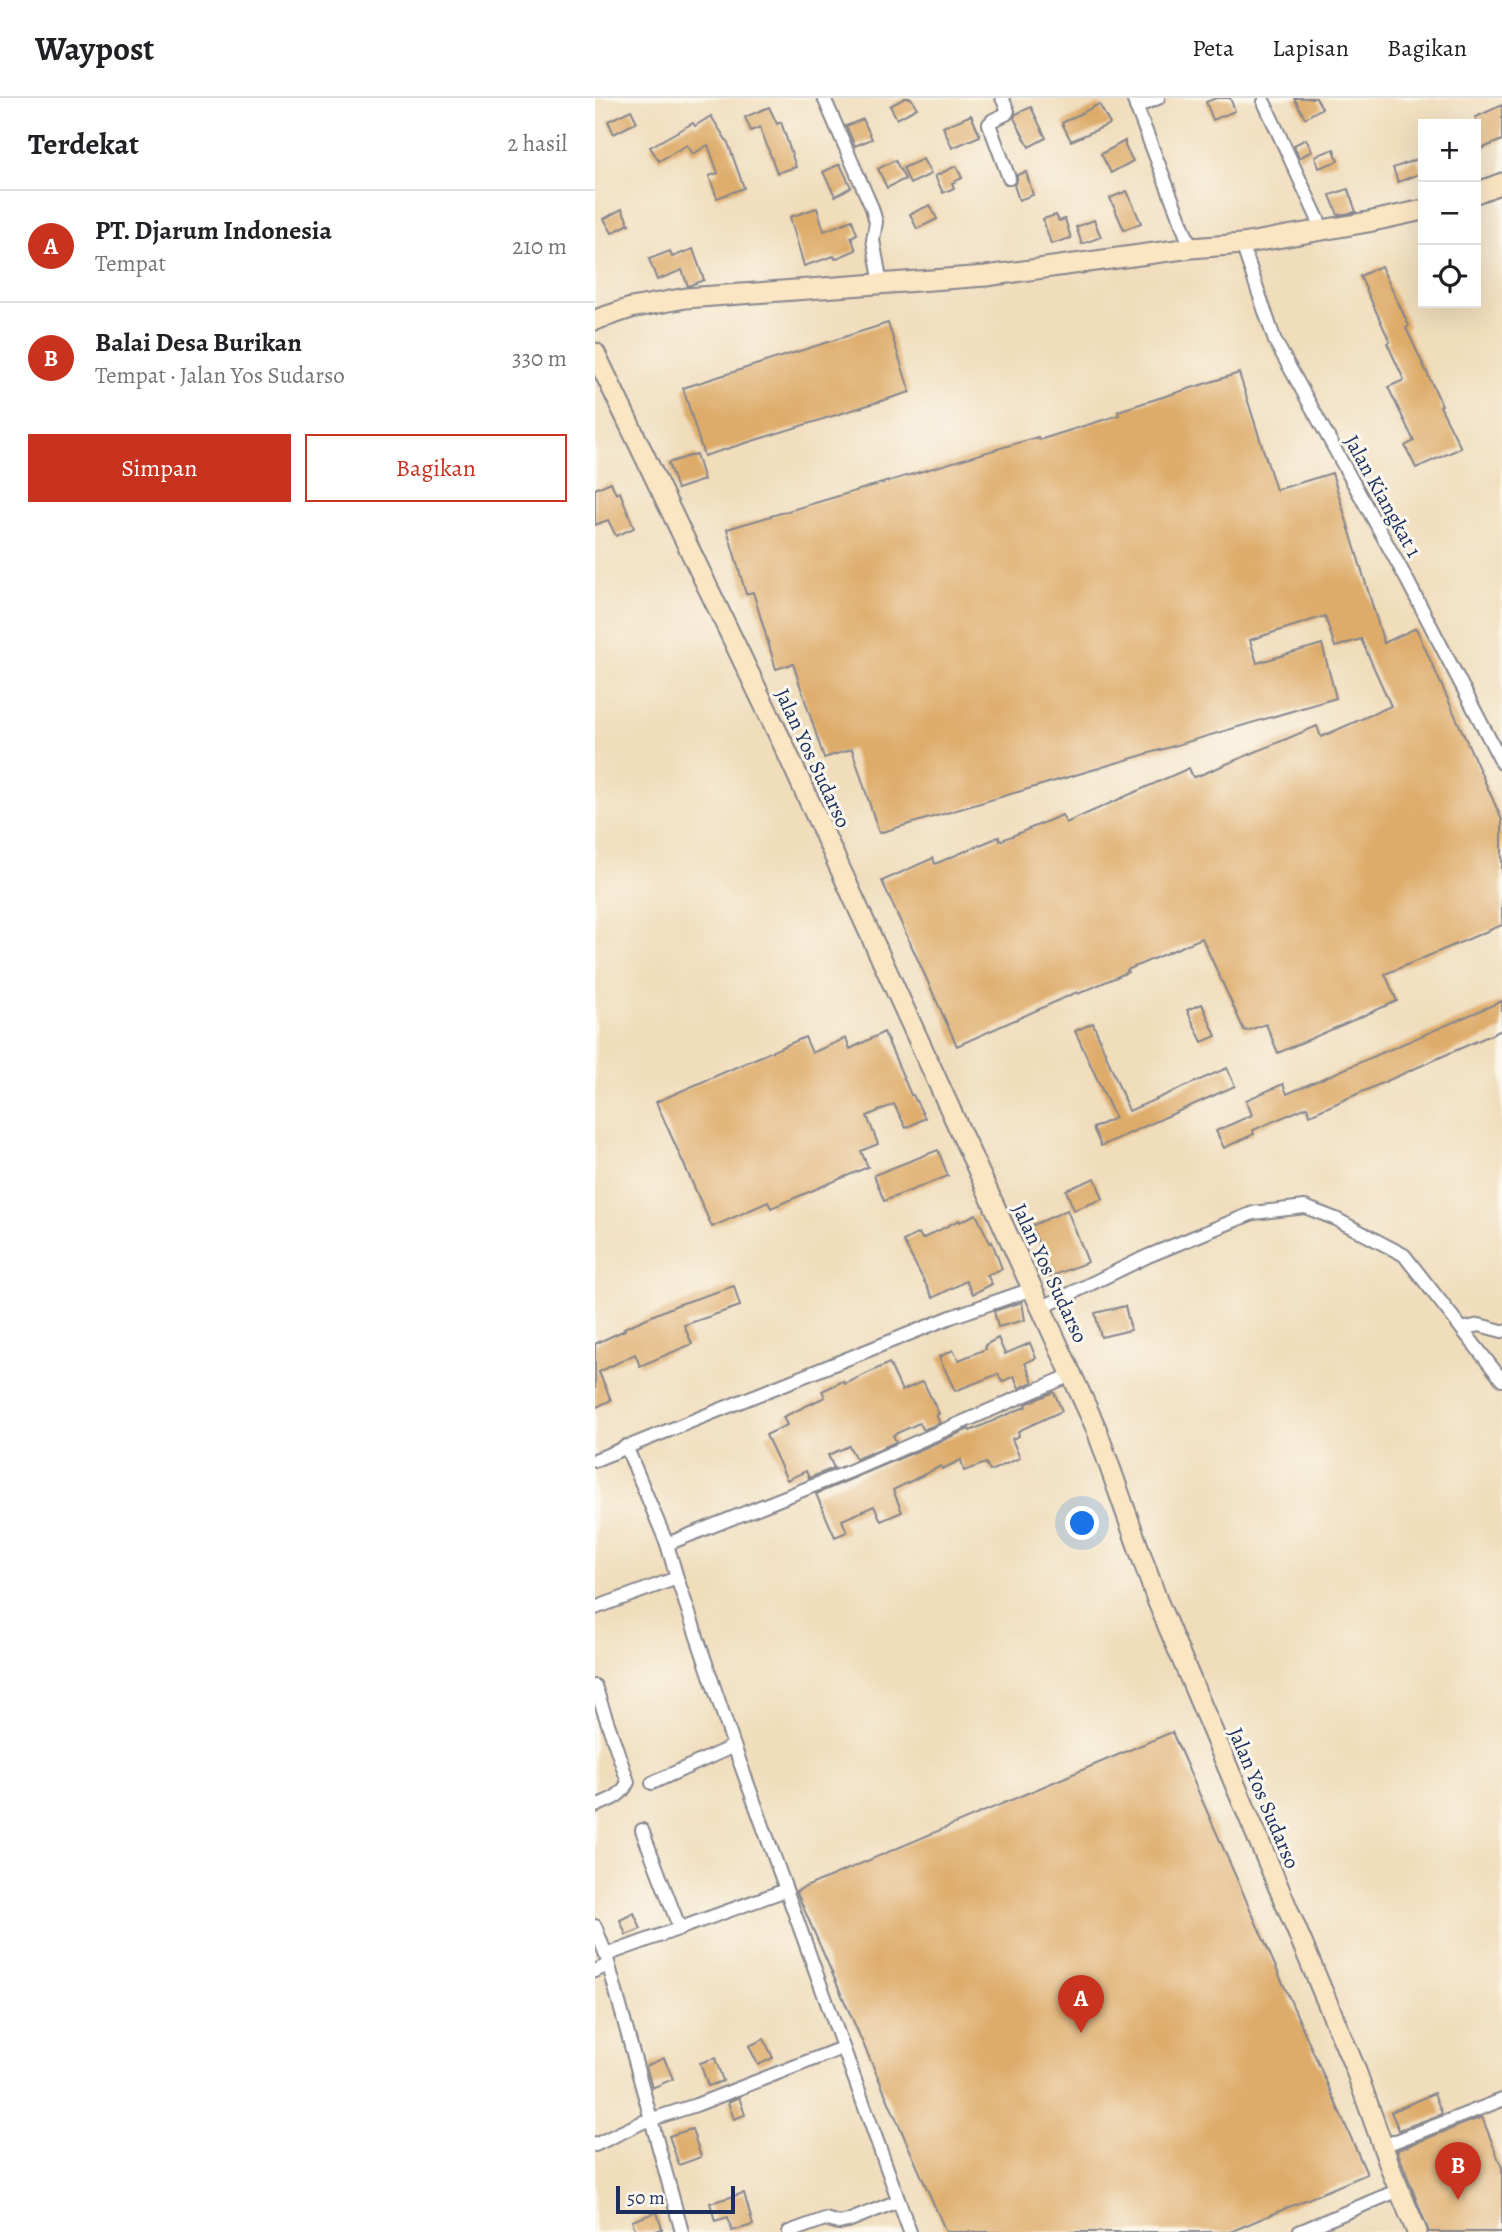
<!DOCTYPE html>
<html lang="id">
<meta charset="utf-8">
<style>
:root{--surface:#fff;--page:#f6f6f6;--text:#202124;--muted:#757577;--line:#e0e0e0;--accent:#c8321e}
body{margin:0;font-family:Alegreya,serif;background:var(--page);color:var(--text)}
.controls{position:absolute;right:21px;top:21px;display:grid;overflow:hidden;border-radius:0px;box-shadow:0 7px 28px #0002}
.controls button{width:63px;height:63px;display:grid;place-items:center;padding:0;border:0;border-bottom:2px solid var(--line);background:var(--surface);color:var(--text);font:35px sans-serif}
.scale{position:absolute;left:21px;bottom:18px;width:119px;box-sizing:border-box;padding-left:7px;border:4px solid #1b2f5e;border-top:0;font-size:19px;line-height:24px;white-space:nowrap;color:#1b2f5e;-webkit-text-stroke:5px #fbf7ec;paint-order:stroke}
.you{position:absolute;left:488px;top:1426px;width:24px;height:24px;margin:-18px;border:5px solid #fff;border-radius:50%;background:#1a73e8;box-shadow:0 0 0 10px #1a73e833}
.badge{display:grid;place-items:center;width:46px;height:46px;border-radius:50%;background:var(--accent);color:#fff;font-size:23px;font-weight:700}
.pin{position:absolute;translate:-50% -58px;filter:drop-shadow(0 2px 4px #0008)}
.pin::after{content:'';position:absolute;top:37px;width:24px;height:21px;background:inherit;clip-path:polygon(0 0,100% 0,50% 100%)}
.list{margin:0;padding:0;list-style:none}
h2{display:flex;justify-content:space-between;align-items:center;height:91px;margin:0;padding:0 28px;font-size:30px}
h2 small{font-size:23px;font-weight:400;color:var(--muted)}
.list li{display:grid;grid-template-columns:46px 1fr auto;gap:21px;align-items:center;box-sizing:border-box;height:112px;padding:0 28px;border-top:2px solid var(--line)}
.list b{display:block;font-size:26px;white-space:nowrap}
.list p{margin:0;font-size:23px;white-space:nowrap;color:var(--muted)}
.list em{font-size:23px;font-style:normal;color:var(--muted)}
.actions{display:flex;gap:14px;padding:21px 28px}
.actions a{flex:1;padding:16px 0;border:2px solid var(--accent);border-radius:0px;text-align:center;font-size:24px;color:var(--accent)}
.actions .main{background:var(--accent);color:#fff}
.icon{flex:none;width:38px;height:38px;fill:none;stroke:currentColor;stroke-width:2;stroke-linecap:round;stroke-linejoin:round}
.map{position:relative;flex:none;width:907px;height:2134px;overflow:hidden}
header{display:flex;align-items:center;gap:42px;box-sizing:border-box;height:98px;padding:0 35px;background:var(--surface);border-bottom:2px solid var(--line)}
header strong{font-size:33px}
nav{display:flex;gap:38px;margin-inline-start:auto;font-size:24px}
main{display:flex}
aside{flex:1;background:var(--surface)}
.map>svg:first-child{display:block}
.building{fill:#deac6a}
.lines{fill:none;stroke-linecap:round;stroke-linejoin:round}
.street-casing{stroke:#86868d;stroke-width:16}
.secondary-casing{stroke:#86868d;stroke-width:23}
.street{stroke:#fff;stroke-width:12}
.secondary{stroke:#fbe6c3;stroke-width:19}
.labels{text-anchor:middle;stroke-width:6;stroke-linejoin:round;paint-order:stroke}
.street-label{font-size:21px;fill:#1b2f5e;stroke:#fbf7ec}
</style>
<header>
<strong>Waypost</strong>
<nav><a>Peta</a><a>Lapisan</a><a>Bagikan</a></nav>
</header>
<main>
<aside>
<h2>Terdekat<small>2 hasil</small></h2>
<ul class="list">
<li><span class="badge">A</span><div><b>PT. Djarum Indonesia</b><p>Tempat</p></div><em>210 m</em></li>
<li><span class="badge">B</span><div><b>Balai Desa Burikan</b><p>Tempat · Jalan Yos Sudarso</p></div><em>330 m</em></li>
</ul>
<div class="actions"><a class="main">Simpan</a><a>Bagikan</a></div>
</aside>
<div class="map">
<svg width="907" height="2134" viewBox="0 0 907 2134">
<rect width="100%" height="100%" fill="#fbf7ec"/>
<filter id="ink" filterUnits="userSpaceOnUse"><feTurbulence type="fractalNoise" baseFrequency=".0143" numOctaves="2"/><feDisplacementMap in="SourceGraphic" scale="14" xChannelSelector="R" yChannelSelector="G"/><feConvolveMatrix kernelMatrix="1 2 1 2 8 2 1 2 1" color-interpolation-filters="sRGB"/></filter>
<filter id="wash" filterUnits="userSpaceOnUse"><feTurbulence type="fractalNoise" baseFrequency=".00686" numOctaves="4" result="noise"/><feDisplacementMap in="SourceGraphic" scale="28" xChannelSelector="R" yChannelSelector="G"/><feGaussianBlur stdDeviation="1.57" result="paint"/><feColorMatrix in="noise" values="0 0 0 0 0 0 0 0 0 0 0 0 0 0 0 0 0 1.4 0 .05"/><feComposite in="paint" operator="in"/></filter>
<g filter="url(#wash)">
<rect width="100%" height="100%" fill="#f0ddbc"/>
<g id="blocks">
<g class="building">
<polygon points="310,0 316,0 322,10 302,21 295,8"/>
<polygon points="621,0 635,0 640,13 618,22 611,4"/>
<polygon points="699,0 721,0 727,10 710,20"/>
<polygon points="504,6 515,26 476,43 467,25"/>
<polygon points="907,7 907,42 881,53 881,19"/>
<polygon points="174,9 182,26 186,24 201,69 182,75 165,29 156,33 150,19"/>
<polygon points="436,9 451,40 434,49 419,20 421,16"/>
<polygon points="36,12 42,24 19,36 13,23"/>
<polygon points="376,17 385,38 357,50 348,29"/>
<polygon points="116,18 133,45 149,90 122,100 114,78 123,75 113,47 98,56 92,47 64,63 55,49 98,25 100,28"/>
<polygon points="268,21 277,41 260,48 251,28"/>
<polygon points="711,41 717,53 704,60 699,47"/>
<polygon points="530,43 530,48 538,63 516,75 506,56"/>
<polygon points="739,51 743,63 724,70 720,58"/>
<polygon points="328,61 336,76 315,86 308,70"/>
<polygon points="822,61 827,75 803,84 798,70"/>
<polygon points="300,62 310,81 292,90 283,71"/>
<polygon points="245,66 256,89 240,98 228,74"/>
<polygon points="361,68 367,80 357,85 359,90 348,95 340,78"/>
<polygon points="431,74 438,97 424,102 419,87 422,82 422,77"/>
<polygon points="753,91 761,114 743,117 735,97"/>
<polygon points="532,93 546,125 529,132 515,100"/>
<polygon points="335,107 342,121 322,131 315,116"/>
<polygon points="222,110 229,133 257,122 262,136 256,139 261,152 240,161 239,158 209,168 195,119"/>
<polygon points="27,111 34,126 17,135 9,121"/>
<polygon points="461,117 464,123 470,121 476,140 456,146 448,121"/>
<polygon points="499,122 506,139 487,146 481,129"/>
<polygon points="98,151 109,182 93,188 87,172 62,182 54,161 75,153 77,159"/>
<polygon points="786,168 814,228 811,230 847,307 845,308 866,350 821,370 810,348 819,343 793,289 809,282 792,245 795,244 765,178"/>
<polygon points="293,225 315,294 109,358 88,290"/>
<polygon points="644,275 681,392 737,375 789,545 821,530 907,722 907,827 790,876 802,903 683,955 671,926 652,933 649,932 607,840 532,872 533,874 483,896 482,894 362,948 287,783 338,760 340,766 404,739 405,743 467,717 471,725 594,670 598,679 603,678 722,628 726,639 796,608 766,541 740,549 730,518 655,542 662,565 727,546 741,600 284,735 257,651 229,660 198,566 181,571 158,494 151,496 132,431 443,339 444,342 524,317 523,313"/>
<polygon points="101,356 109,382 82,391 73,365"/>
<polygon points="16,384 21,396 25,394 39,430 21,438 13,422 0,427 0,391"/>
<polygon points="907,903 907,932 715,1017 712,1009 658,1032 659,1036 629,1050 621,1033 657,1017 651,1002 688,986 692,996"/>
<polygon points="607,906 621,938 607,944 592,912"/>
<polygon points="498,925 534,1013 632,970 640,988 506,1048 498,1030 520,1020 480,933"/>
<polygon points="289,934 316,997 318,997 330,1020 311,1030 299,1006 272,1018 283,1046 266,1053 273,1069 176,1110 173,1104 117,1129 61,1004 210,939 217,955 251,940 255,951"/>
<polygon points="343,1052 353,1078 289,1103 279,1077"/>
<polygon points="500,1080 508,1101 479,1112 471,1092"/>
<polygon points="472,1112 493,1164 452,1180 442,1156 447,1154 436,1128"/>
<polygon points="381,1116 395,1145 397,1144 407,1171 392,1177 397,1186 378,1196 371,1183 338,1200 308,1143 324,1135 327,1141 364,1122 365,1124"/>
<polygon points="139,1188 145,1208 89,1227 97,1246 45,1268 40,1256 4,1274 16,1302 0,1310 0,1246 30,1232 29,1230 82,1207"/>
<polygon points="427,1204 430,1222 403,1229 399,1213"/>
<polygon points="530,1208 536,1232 506,1239 500,1215"/>
<polygon points="403,1240 410,1256 435,1245 441,1260 430,1265 438,1284 424,1290 419,1278 407,1284 403,1276 360,1293 344,1259 358,1252 364,1262 391,1251 390,1247"/>
<polygon points="294,1265 307,1293 328,1283 344,1316 341,1317 345,1325 328,1332 324,1325 298,1337 301,1344 261,1361 254,1348 233,1357 239,1370 214,1380 211,1373 192,1382 171,1337 192,1327 188,1319 230,1299 227,1293 248,1283 250,1286"/>
<polygon points="459,1294 467,1313 423,1333 424,1338 417,1341 425,1360 395,1373 391,1365 369,1373 366,1362 347,1371 346,1368 298,1392 307,1414 286,1423 279,1408 247,1422 252,1434 240,1439 221,1396 374,1331 375,1333 432,1308 431,1306"/>
<polygon points="577,1634 772,2076 635,2134 351,2134 201,1793"/>
<polygon points="39,1815 46,1831 31,1837 25,1822"/>
<polygon points="169,1941 178,1960 163,1967 154,1948"/>
<polygon points="69,1960 78,1981 57,1990 51,1968"/>
<polygon points="120,1960 128,1983 113,1988 105,1965"/>
<polygon points="839,1995 847,2016 804,2032 796,2014"/>
<polygon points="144,1999 150,2017 139,2021 133,2004"/>
<polygon points="887,2019 907,2070 907,2134 834,2134 802,2052"/>
<polygon points="97,2031 106,2059 84,2067 74,2038"/>
<polygon points="149,2095 158,2127 137,2133 133,2119 120,2123 115,2105"/>
<polygon points="62,2114 67,2131 58,2134 41,2134 37,2123"/>
</g>
</g>
</g>
<g filter="url(#ink)">
<use href="#blocks" fill-opacity="0" stroke="#86868d" stroke-width="2"/>
<g class="lines">
<g class="street-casing">
<g id="street">
<polyline points="229,0 277,110 281,124 278,142 286,186"/>
<polyline points="407,0 413,13 411,16 398,22 394,26 414,80"/>
<polyline points="538,0 596,150"/>
<polyline points="669,4 728,132"/>
<polyline points="541,9 563,0"/>
<polyline points="647,146 680,243 812,482 907,665"/>
<polyline points="446,1210 553,1158 658,1115 710,1109 741,1121 809,1157 907,1282"/>
<polyline points="867,1231 884,1227 907,1233"/>
<polyline points="31,1348 72,1446 82,1480 139,1648 315,2134"/>
<polyline points="0,1362 356,1219 437,1191"/>
<polyline points="72,1446 253,1374 476,1277"/>
<polyline points="0,1510 82,1480"/>
<path d="M0,1588L33,1684C26,1699 15,1702 0,1708"/>
<polyline points="57,1685 139,1648"/>
<polyline points="47,1732 85,1831"/>
<polyline points="0,1828 11,1857 87,2134"/>
<polyline points="11,1857 191,1792"/>
<polyline points="0,1873 13,1867"/>
<polyline points="0,2047 48,2024 101,2007 247,1950"/>
<polyline points="788,2048 907,2002"/>
<polyline points="194,2134 230,2121 244,2125 253,2123 303,2103"/>
<polyline points="704,2134 804,2092"/>
</g>
</g>
<g class="secondary-casing">
<g id="secondary">
<polyline points="881,95 907,85"/>
<polyline points="0,222 36,210 91,200 391,178 596,150 647,146 773,124 828,112"/>
<polyline points="0,255 189,648 501,1330 562,1502 760,1970 798,2077 822,2134"/>
</g>
</g>
<use href="#street" class="street"/>
<use href="#secondary" class="secondary"/>
</g>
</g>
<g class="labels">
<g class="street-label">
<text transform="translate(788 398) rotate(61)" y="7">Jalan Kiangkat 1</text>
<text transform="translate(218 660) rotate(65)" y="7">Jalan Yos Sudarso</text>
<text transform="translate(455 1175) rotate(65)" y="7">Jalan Yos Sudarso</text>
<text transform="translate(669 1700) rotate(67)" y="7">Jalan Yos Sudarso</text>
</g>
</g>
</svg>
<div class="controls">
<button>+</button>
<button>−</button>
<button><svg class="icon" aria-label="locate" viewBox="0 0 24 24"><circle cx="12" cy="12" r="6"/><path d="M12 2v4M12 18v4M2 12h4M18 12h4"/></svg></button>
</div>
<div class="scale">50 m</div>
<div class="you"></div>
<div class="pin badge" style="left:486px;top:1935px">A</div>
<div class="pin badge" style="left:863px;top:2102px">B</div>
</div>
</main>
